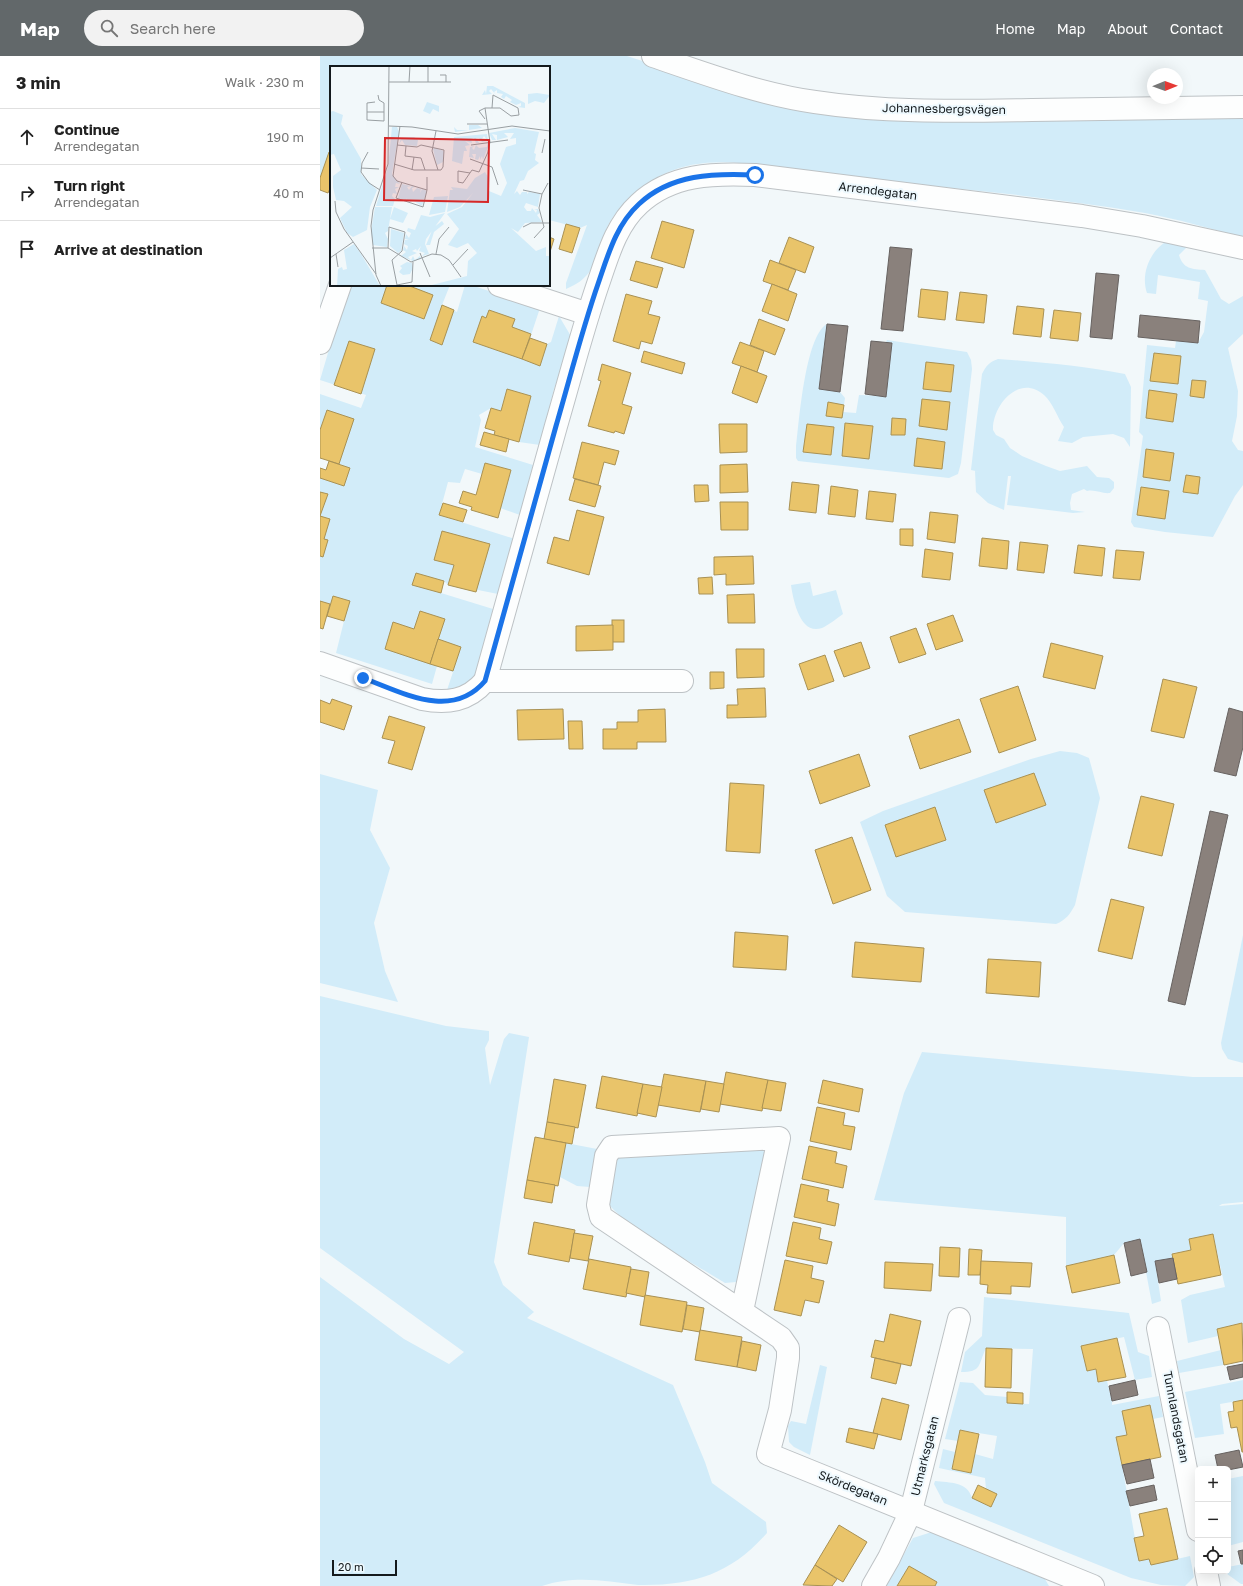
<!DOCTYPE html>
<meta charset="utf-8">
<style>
:root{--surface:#fff;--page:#f2f2f2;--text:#222;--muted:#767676;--line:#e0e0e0;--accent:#62686a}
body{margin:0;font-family:"Golos Text",sans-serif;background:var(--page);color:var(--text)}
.controls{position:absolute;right:12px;bottom:12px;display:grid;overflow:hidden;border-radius:6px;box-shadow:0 4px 16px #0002}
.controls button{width:36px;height:36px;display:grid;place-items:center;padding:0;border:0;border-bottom:1px solid var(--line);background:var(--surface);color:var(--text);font:20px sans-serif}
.compass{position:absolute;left:827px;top:12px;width:36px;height:36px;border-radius:50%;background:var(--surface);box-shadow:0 4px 16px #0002;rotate:89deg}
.scale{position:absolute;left:12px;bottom:10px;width:65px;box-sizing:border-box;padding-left:4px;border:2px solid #141a1d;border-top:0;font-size:11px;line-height:14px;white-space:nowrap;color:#141a1d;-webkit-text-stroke:3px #eef9fe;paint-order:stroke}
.stop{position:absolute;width:12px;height:12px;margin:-9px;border:3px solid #1a73e8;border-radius:50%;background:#fff}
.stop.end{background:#1a73e8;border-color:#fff;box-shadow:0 1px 4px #0008}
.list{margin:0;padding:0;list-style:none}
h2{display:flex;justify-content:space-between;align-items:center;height:52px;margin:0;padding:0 16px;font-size:17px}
h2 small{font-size:13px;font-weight:400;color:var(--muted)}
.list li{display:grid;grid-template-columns:26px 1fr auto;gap:12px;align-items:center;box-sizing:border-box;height:56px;padding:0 16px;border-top:1px solid var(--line)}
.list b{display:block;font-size:15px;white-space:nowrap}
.list p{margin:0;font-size:13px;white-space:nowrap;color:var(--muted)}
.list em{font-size:13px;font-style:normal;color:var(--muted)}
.icon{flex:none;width:22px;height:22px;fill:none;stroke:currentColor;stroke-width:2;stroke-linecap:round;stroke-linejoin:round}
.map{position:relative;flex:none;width:923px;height:1530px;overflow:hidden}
header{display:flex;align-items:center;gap:24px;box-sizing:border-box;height:56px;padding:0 20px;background:var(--accent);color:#fff}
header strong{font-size:19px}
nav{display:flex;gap:22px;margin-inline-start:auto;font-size:14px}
.search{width:280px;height:36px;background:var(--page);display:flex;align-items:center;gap:10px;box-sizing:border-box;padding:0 14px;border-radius:22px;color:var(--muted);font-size:15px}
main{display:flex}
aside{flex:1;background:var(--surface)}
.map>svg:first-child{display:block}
.green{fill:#d2ecf9}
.homes{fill:#e9c46a;stroke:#a99153}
.industry{fill:#8a817c;stroke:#676260}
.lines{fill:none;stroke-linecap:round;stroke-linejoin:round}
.minor-casing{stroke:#bdc2c5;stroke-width:24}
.tertiary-casing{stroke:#bdc2c5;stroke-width:24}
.minor{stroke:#fdfefe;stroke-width:22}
.tertiary{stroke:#fdfefe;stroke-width:22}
.route{stroke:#1a73e8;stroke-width:5}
.labels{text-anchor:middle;stroke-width:4;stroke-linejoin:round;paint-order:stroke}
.street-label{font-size:12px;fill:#141a1d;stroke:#eef9fe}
.inset-road{fill:none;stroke:#999fa2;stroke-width:1}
.view{fill:#d62828;fill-opacity:0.15;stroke:#d62828;stroke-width:2}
.inset-edge{fill:none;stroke:#141a1d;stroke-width:2}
</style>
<header>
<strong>Map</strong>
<div class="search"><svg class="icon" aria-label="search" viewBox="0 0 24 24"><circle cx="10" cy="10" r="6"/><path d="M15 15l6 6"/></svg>Search here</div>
<nav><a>Home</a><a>Map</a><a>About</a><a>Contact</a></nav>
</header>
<main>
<aside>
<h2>3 min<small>Walk · 230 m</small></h2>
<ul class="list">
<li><svg class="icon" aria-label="ahead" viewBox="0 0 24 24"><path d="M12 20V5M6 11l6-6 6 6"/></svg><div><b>Continue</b><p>Arrendegatan</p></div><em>190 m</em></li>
<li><svg class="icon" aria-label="right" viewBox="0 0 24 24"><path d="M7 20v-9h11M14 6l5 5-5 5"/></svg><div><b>Turn right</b><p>Arrendegatan</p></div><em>40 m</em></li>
<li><svg class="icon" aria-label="arrive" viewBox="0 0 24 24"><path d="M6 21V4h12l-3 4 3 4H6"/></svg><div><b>Arrive at destination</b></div></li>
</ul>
</aside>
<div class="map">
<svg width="923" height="1530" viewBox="0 0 923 1530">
<rect width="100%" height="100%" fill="#f2f8fa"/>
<g class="green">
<path d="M0,0H307L449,46L923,60V181C890,173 858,163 825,157C733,141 639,133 547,123C523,120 499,118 476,114C433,108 385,98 344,118C323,128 303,145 291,164C274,192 283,218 246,233V227L267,169L260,172L229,164V11H11V137L0,134Z"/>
<path d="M849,184L867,191L859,199C863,213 872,213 885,214L901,243L909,248L923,240V278L908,292L918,335L917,360L912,385L918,394L923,395V429L915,440L893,481L845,476L814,471L811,466L823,380L819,376L827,289L855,292L856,285L878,287L884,276L888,245L878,243L880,226L838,219L836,238L827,237C820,217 831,193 849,184Z"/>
<polygon points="28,229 130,229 122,249 137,256 145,229 151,229 220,252 210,282 227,288 231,286 239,260 252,282 234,333 220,389 199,386 211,340 187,333 181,355 171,352 159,359 161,364 155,391 213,409 200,459 180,452 191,414 165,407 162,418 145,413 140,427 128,426 119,459 195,483 178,538 158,534 156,536 128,529 124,525 121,537 173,553 153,626 127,634 133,616 117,610 112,628 16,597 24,565 7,560 0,572 0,412 6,414 9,405 0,402 0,338 41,352 46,339 0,324"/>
<path d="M507,268L499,333L520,336L525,342L523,356L536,357L539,339L566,340L572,287L566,286L567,284L647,296L651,304L652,313L641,407L638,418L629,422L478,405L476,402V392C479,367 485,280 507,268Z"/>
<path d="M678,303C721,306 762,310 805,318L811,331L810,391L804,382L793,378L763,381L752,387L738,385L744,371C737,361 733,347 724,339C699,317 672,350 673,374L676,379L684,383L690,392L702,400L726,410L740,415L767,410L777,421L789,422L794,426V432L790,437C782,438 775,433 767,435L764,433L752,438L750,447L751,454L765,456L753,457L687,449L691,420H688L684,454L668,447L656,436L655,415L660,416L651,414L662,318C666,310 669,306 678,303Z"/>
<path d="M490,526L493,540L516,534L523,558C517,562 509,569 502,572C480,580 473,543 471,529Z"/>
<path d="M740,695L757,697L769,702L780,742L755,849C750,858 746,864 736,868L585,856L567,840L540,766L563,755L711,703Z"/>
<polygon points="0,718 58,734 50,774 70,812 54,867 65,915 78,946 0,927"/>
<polygon points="923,879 923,1007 908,1003 902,993 901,987"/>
<path d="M0,940L126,970L169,975V984L165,992L170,1029L184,983L189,977L209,981L174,1206L183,1229L214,1256L207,1262L353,1329L385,1406L392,1427L446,1466L447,1477C411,1518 374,1530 318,1529C286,1525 254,1519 222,1530H0V1221L84,1283L129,1308L144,1296L0,1192Z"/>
<polygon points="602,996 873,1021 923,1021 923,1146 902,1148 899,1150 923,1148 923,1272 922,1267 897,1273 898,1280 868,1287 861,1244 870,1239 905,1231 893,1178 869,1183 871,1194 852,1197 853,1202 835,1205 841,1245 832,1248 820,1184 804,1187 794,1199 746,1210 746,1161 554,1144 584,1037"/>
<polygon points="246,1087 277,1093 270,1131 257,1130 240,1121"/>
<path d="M443,1094L445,1098L420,1221L416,1226L405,1227C383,1213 299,1166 289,1148L295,1103L299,1099Z"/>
<path d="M664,1241L809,1257L818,1296L829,1300L832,1321L815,1324L804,1281L762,1290L767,1315L776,1313L778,1326L787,1325L792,1345V1349L839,1340L843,1361L833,1363L830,1349L803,1355L807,1379L802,1409L819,1505L829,1503L831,1509L870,1500L874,1521L865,1530L841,1529L811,1522L624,1447L614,1428L615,1425C630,1427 647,1425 652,1442L671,1451L677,1438L666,1433L665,1422L619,1412L623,1393L635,1396L632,1413L650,1417L655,1398L673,1403L677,1380L640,1374L638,1385L625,1383L640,1326L653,1327L665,1339L687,1341V1347L709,1348L713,1293L666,1292C658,1309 662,1316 641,1316L645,1296L662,1280Z"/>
<polygon points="901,1294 904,1309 859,1317 857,1305"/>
<polygon points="500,1309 507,1311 490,1399 474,1391 469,1386 468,1370 471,1365 486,1368"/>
<polygon points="923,1324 923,1344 900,1348 904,1378 875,1382 865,1336"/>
<polygon points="923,1420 923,1486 908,1490 908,1423"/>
<polygon points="615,1475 722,1518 729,1530 615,1530 617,1526 589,1510 577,1530 566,1530 593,1482"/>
<polygon points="923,1508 923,1528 921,1528 903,1515 908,1515 908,1511"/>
</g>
<g class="homes">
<polygon points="9,96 11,96 11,130 8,137 0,134 0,122"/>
<polygon points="342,165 374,174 364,212 331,202"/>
<polygon points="246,168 260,172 252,197 239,193"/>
<polygon points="229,181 234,183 229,199"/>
<polygon points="469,181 494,191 485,217 459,207"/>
<polygon points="450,204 476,214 468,234 443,225"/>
<polygon points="316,205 343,212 337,232 310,224"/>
<polygon points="452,228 477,238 468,265 442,255"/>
<polygon points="67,229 87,229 113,239 104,263 61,247"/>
<polygon points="601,233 628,236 625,264 598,261"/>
<polygon points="640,236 667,239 664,267 636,264"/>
<polygon points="306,238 332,245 328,258 340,261 332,288 321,285 319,293 293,285"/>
<polygon points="122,249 134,254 122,289 110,284"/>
<polygon points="697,250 724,253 721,281 693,278"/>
<polygon points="169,254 195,263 192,271 211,278 202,303 153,286 162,260 166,262"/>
<polygon points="734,254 761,257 758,285 730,282"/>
<polygon points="439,263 465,273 455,299 430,289"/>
<polygon points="210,282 227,288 220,310 202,303"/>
<polygon points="29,285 55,293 41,338 14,329"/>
<polygon points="420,286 444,295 437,316 412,307"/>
<polygon points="324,295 365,307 362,318 321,306"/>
<polygon points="834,297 861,300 858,328 830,325"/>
<polygon points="606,306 634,309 631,336 603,333"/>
<polygon points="282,308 311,317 302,348 312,351 304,378 295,375 294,377 268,370 281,325 278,324"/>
<polygon points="421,310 447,320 437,347 412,337"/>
<polygon points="872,324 886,325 884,342 870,340"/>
<polygon points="187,333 211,340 199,386 174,379 175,375 165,372 171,352 181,355"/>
<polygon points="829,334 857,338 853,366 826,362"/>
<polygon points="602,343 630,346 627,374 599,370"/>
<polygon points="508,346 524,349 522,362 506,360"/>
<polygon points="7,354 34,363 19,408 0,402 0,374"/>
<polygon points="572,362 586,363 585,379 571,379"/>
<polygon points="525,367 553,370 549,403 522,400"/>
<polygon points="399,368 427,368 427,396 400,397"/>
<polygon points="487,368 514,371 511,399 483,396"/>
<polygon points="164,376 189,383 186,396 160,389"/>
<polygon points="597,382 625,386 622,413 594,410"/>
<polygon points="262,386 299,395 295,409 284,406 278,429 253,422"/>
<polygon points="826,393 854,397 850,425 823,421"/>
<polygon points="9,405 30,412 24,430 0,422 0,412 6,414"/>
<polygon points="165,407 191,414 178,462 151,454 152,451 139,447 143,435 156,439"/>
<polygon points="427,408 428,436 400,437 400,409"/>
<polygon points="866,419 880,421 878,438 863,436"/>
<polygon points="255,423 281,430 275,451 249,444"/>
<polygon points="472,426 499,429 496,457 469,454"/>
<polygon points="374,429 388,429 389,445 375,446"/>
<polygon points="511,430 538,434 535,461 508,458"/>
<polygon points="821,431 849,435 845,463 817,459"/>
<polygon points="549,435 576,438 573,466 546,463"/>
<polygon points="0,436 8,438 0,460 10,463 4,483 8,484 3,501 0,500"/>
<polygon points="400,446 428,446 428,474 401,474"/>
<polygon points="123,447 147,454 143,466 119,459"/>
<polygon points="257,454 284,461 269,519 227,507 234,481 249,485"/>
<polygon points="610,456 638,459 635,487 607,483"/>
<polygon points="580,473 593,473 593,490 580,489"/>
<polygon points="122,475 170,488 156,536 128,529 134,509 114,504"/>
<polygon points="662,482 689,485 687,513 659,510"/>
<polygon points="700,486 728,489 724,517 697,514"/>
<polygon points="758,489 785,492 782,520 754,517"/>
<polygon points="605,493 633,497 630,524 602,521"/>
<polygon points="796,494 824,496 820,524 793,522"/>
<polygon points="433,500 434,528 406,529 406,518 394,519 394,501"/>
<polygon points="96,517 124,525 121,537 92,529"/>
<polygon points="392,521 393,538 379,538 378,522"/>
<polygon points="434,538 435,567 408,567 407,539"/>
<polygon points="13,540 30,545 24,565 7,560"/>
<polygon points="0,545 10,548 3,573 0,572"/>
<polygon points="100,555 125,563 110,608 65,593 73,566 94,573"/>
<polygon points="633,559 643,585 616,594 607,568"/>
<rect x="292" y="564" width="12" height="22"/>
<polygon points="293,569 293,594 256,595 256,570"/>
<polygon points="596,572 606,598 579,607 570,581"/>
<polygon points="118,583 141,591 133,615 110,608"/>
<polygon points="541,586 550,612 524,621 514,595"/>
<polygon points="731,587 783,600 775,633 723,621"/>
<polygon points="416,593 444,593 444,621 417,622"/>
<polygon points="505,599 514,625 488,634 479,608"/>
<polygon points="390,616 404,616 404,632 390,633"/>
<polygon points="843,623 877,631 864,682 831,675"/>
<polygon points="698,630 716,684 679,697 660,643"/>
<polygon points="445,632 446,661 407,662 407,649 418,649 417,633"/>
<polygon points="12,643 32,650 24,674 0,666 0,644 10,648"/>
<polygon points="243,653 244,683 198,684 197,654"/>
<polygon points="345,653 346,686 317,686 317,693 283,693 283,673 297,673 297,666 318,666 318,654"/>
<polygon points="69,660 105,671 92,714 68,707 75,685 62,682"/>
<polygon points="639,663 651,696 600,713 589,680"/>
<polygon points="248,665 262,665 263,693 249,693"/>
<polygon points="539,698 550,730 500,748 489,715"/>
<polygon points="714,717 726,749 676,767 664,734"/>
<polygon points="410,727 444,729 440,797 406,795"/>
<polygon points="821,740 854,748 842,800 808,792"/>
<polygon points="615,751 626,784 576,801 565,769"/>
<polygon points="532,781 551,834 513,848 495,794"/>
<polygon points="791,843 824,851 812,903 778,895"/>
<polygon points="415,876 468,880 466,914 413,911"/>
<polygon points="535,886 604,892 601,926 532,921"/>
<polygon points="668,903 721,906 719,941 666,937"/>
<polygon points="406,1016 448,1024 442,1055 400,1048"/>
<polygon points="344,1018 386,1025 380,1056 338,1049"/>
<polygon points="282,1020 323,1028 317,1060 276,1052"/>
<polygon points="234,1023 266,1029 258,1072 227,1066"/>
<polygon points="448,1024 466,1027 461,1055 442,1052"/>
<polygon points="503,1024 543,1033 539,1056 498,1047"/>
<polygon points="386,1025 404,1028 399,1056 381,1053"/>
<polygon points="323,1028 342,1031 336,1061 317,1057"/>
<polygon points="497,1051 525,1057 523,1069 535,1071 531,1094 490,1085"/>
<polygon points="227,1066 255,1071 252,1088 224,1083"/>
<polygon points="215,1081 246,1087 238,1130 207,1124"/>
<polygon points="489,1090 517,1096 515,1107 527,1110 523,1132 482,1123"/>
<polygon points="207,1124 235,1129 232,1147 204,1142"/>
<polygon points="481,1128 509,1134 507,1145 519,1148 515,1170 474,1161"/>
<polygon points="214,1166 255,1174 249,1206 208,1198"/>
<polygon points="473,1166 501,1172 499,1183 512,1186 507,1208 466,1200"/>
<polygon points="254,1177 273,1180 268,1205 250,1202"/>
<polygon points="893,1178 901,1219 858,1228 852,1198 871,1194 869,1183"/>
<polygon points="620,1191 640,1192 639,1221 619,1220"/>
<polygon points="649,1193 662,1194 660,1219 648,1219"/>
<polygon points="794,1199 800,1227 752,1237 746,1210"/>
<polygon points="269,1203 311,1211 306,1241 263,1233"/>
<polygon points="465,1204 493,1210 491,1222 504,1225 499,1247 485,1244 481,1260 454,1254"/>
<polygon points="661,1205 712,1207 710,1231 691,1230 691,1238 667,1237 668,1229 660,1228"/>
<polygon points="565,1206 613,1208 611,1235 564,1232"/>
<polygon points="311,1213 329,1216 325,1241 306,1237"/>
<polygon points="325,1239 367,1246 362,1276 320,1269"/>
<polygon points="367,1249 384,1252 380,1276 363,1273"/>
<polygon points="570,1258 601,1265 591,1310 551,1301 555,1284 564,1286"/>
<polygon points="922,1267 923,1305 904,1309 897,1273"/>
<polygon points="380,1274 422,1281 417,1311 375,1304"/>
<polygon points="797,1282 806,1321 778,1326 776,1313 767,1315 761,1290"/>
<polygon points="422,1285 441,1289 436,1315 417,1311"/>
<polygon points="666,1292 692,1293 691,1332 665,1331"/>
<polygon points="555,1302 581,1308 576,1328 551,1322"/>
<polygon points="687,1336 703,1337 703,1348 687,1347"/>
<polygon points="562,1342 589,1349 581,1384 553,1377"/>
<polygon points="923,1344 923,1396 922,1396 917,1371 911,1372 908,1356 914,1355 913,1346"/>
<polygon points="830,1349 841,1401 802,1409 796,1381 807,1379 802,1355"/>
<polygon points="529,1372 558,1378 554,1393 526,1386"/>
<polygon points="640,1374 659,1378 651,1417 632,1413"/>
<polygon points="658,1429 677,1438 671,1451 652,1442"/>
<polygon points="847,1452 858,1503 831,1509 829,1503 819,1505 814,1482 824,1480 819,1458"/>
<polygon points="519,1469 547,1486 523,1526 495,1509"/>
<polygon points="495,1509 517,1523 512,1530 483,1529"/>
<polygon points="589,1510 617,1526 615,1530 577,1530"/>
</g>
<g class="industry">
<polygon points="570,191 592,193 583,275 561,273"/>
<polygon points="776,217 799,219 792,283 770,281"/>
<polygon points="820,259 880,265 878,287 818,281"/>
<polygon points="507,268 528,270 520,336 499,333"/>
<polygon points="551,285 572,287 566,341 545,338"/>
<polygon points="909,652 923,656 923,691 916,720 894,715"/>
<polygon points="890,755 908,759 865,949 848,945"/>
<polygon points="820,1183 827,1216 811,1220 804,1187"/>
<polygon points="853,1202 857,1223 839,1227 835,1205"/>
<polygon points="923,1308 923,1321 910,1324 907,1311"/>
<polygon points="815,1324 818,1339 792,1345 789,1330"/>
<polygon points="919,1394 923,1411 908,1414 898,1413 895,1399"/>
<polygon points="830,1403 834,1422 807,1428 802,1409"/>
<polygon points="834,1429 837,1444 810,1450 806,1435"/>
<polygon points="923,1494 923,1508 921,1508 918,1495"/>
</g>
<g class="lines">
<g class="minor-casing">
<g id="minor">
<polyline points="179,229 268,258"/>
<polyline points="0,287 20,229"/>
<path d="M0,607L102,643C127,648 148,645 165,625C189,540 213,455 236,370C250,322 262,275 278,228C288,199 296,169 319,148C351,118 394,117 435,119L762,160L822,170L923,192"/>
<polyline points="165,625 362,625"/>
<polyline points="422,1255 459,1082 292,1091 286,1100 278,1149 281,1161 461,1282 468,1292 468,1302 460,1354 448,1398 773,1530"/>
<polyline points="838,1272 878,1474"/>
<polyline points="886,1515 889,1530"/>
<polyline points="553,1530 569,1502 591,1455 639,1263"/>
</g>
</g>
<g class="tertiary-casing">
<path id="tertiary" d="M333,0C386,18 439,38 495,46C566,57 640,55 712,54C782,53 853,52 923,51"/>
</g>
<use href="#minor" class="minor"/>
<use href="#tertiary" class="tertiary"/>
</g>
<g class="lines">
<path class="route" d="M43,622C82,636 131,665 165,625C189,540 213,455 236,370C250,322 262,274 278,228C288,199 296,169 319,148C351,118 394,117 435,119"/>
</g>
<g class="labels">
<g class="street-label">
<text transform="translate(624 53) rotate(1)" y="4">Johannesbergsvägen</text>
<text transform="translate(558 135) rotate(7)" y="4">Arrendegatan</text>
<text transform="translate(856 1361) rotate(79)" y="4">Tunnlandsgatan</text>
<text transform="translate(605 1400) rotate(-76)" y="4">Utmarksgatan</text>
<text transform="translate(533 1432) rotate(22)" y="4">Skördegatan</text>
</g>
</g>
<g transform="translate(10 10)">
<rect width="220" height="220" fill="#f2f8fa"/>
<path d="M157,20H163L195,37V42L188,41L191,40V37L186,39L180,36L182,34L176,30L174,33L171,31L173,28L167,27V24L164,26L166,29L161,23L159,25L162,28L152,29L155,24L156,28ZM207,27L220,29L214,37L205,35L198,38V28ZM97,36L109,40V46L103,43L100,48L93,45ZM3,45L13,49L11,58L31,93V108L47,124L40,141L37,164L23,171L17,167L10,152L22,141L14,135L6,134L3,121V110L11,104L4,88L0,89V46ZM139,59H148L152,62L125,66L124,61L127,64H139ZM62,61H67L69,66L62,108L70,118L66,117L65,121H69L65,123L67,128L63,127L62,130L65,133L63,140H46L58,101ZM185,62L209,66L204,87L206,88L205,94L209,97L198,105L194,114L190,115L184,128L187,125L190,129L192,126H197V128L199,126L210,128L208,141L196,137L194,141L197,145H201L202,142L206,147L207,144L204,143H208L210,147L207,149L212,156L195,157L188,166L181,162L206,185L216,181V190H220V220H98L137,210L138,195L147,187L138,177L127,182L118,179L129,163L117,148L132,141L143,127L130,141L117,146L120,124H123L121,121L137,123L145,112L155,106L158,111L159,125L171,130L177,117L170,98L176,81L186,78V68V72L180,73L184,67H174L178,71L167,74V69L162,68L166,74H162L159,67ZM157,68L158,75L154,70L152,73L156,75L152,76L149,72H146L149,77H146L144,72L141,73L142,77L135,75L140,79L135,80L137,85H134L132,98L122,95L124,71ZM84,71L88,74L87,80L75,79L72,74L69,78L71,72ZM157,77L158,81L153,94L152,90L150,94V90L148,94L145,93L146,88H142L144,92L139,91L140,81L144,80L142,82L144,84L146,79L149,82L157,81ZM105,82L114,85L113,96L107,99L103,83ZM72,118L81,120L77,121L79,124L82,120L85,121L82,122L83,126L87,122L91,123L90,127L92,123L97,125L92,140L82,134L81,136L77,135V132L76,135L68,132ZM118,130L115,146L99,149L104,131ZM45,141H62L58,165L55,167L58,173L57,181L43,179L41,165ZM64,141L78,147L73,157L60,153ZM115,147L96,173L95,178L99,188L92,190L95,187L89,185L91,180L87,185L86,183L82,185L87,187L78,191L81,194L83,190L85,194L90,190L91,193L83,195L71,190L76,186L73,184L74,180L77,184L78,180L74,178L75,174H79L75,173L76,168L79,172L81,167L77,165L78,162L85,164L91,149L100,151ZM112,155L114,158L104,166L100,179H96L103,162ZM61,163L74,167L71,185L68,187L60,180ZM24,178L31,188L50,220H7L8,203L12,201L13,204L17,203L14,184ZM77,196L82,197L83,202L80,208L73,209L69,206L72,202L70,200Z" fill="#d2ecf9"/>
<path class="inset-road" d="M98,0V16M110,9H116V16M59,16H121M79,16L80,0M45,36L37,37V54L54,55V37L49,34L48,29M155,42L149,45L155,53M37,46H54M137,58H157M59,60L82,61L128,68L182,60L220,65M70,60L63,110L67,115L97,124L93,141L66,132L72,116M106,65L102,85L108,104M141,79L178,74M76,80L75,90L91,92L95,104M38,86L32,97L31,106L39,117L50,124M212,87L215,73M140,93L162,101L168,119M64,98L84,104H111L113,101L114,84L91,79L87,81L67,79M31,102L49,103M82,104L84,91M140,107L128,105V116L133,117L142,104L149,106L158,86L160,76L155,42H162L163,29L188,42L189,49L181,50L170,42H162M97,124V111M193,124L212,128L209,142L214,161L204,172M212,128L218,117M5,135L6,146L14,163L46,208M193,161L201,157H220M42,182H58L81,196L102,188L111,189L119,194L131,211M58,182L59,161L75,166L72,185L62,194L67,219L82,216L83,196M90,187L100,211M6,188L8,201M106,188L109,173L119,161M0,192L23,176M123,199L138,183M51,220L46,209L41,160L43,144L58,98L59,0"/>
<path class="view" d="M55,72L159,74L158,136L54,134Z"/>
<rect width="220" height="220" class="inset-edge"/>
</g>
</svg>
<div class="controls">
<button>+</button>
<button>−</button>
<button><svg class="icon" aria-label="locate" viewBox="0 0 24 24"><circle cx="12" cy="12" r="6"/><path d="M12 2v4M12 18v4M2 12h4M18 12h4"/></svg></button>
</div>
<svg class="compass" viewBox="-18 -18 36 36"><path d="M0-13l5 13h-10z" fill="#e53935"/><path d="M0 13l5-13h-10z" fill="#767676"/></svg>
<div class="scale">20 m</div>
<div class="stop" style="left:435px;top:119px"></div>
<div class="stop end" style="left:43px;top:622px"></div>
</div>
</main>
